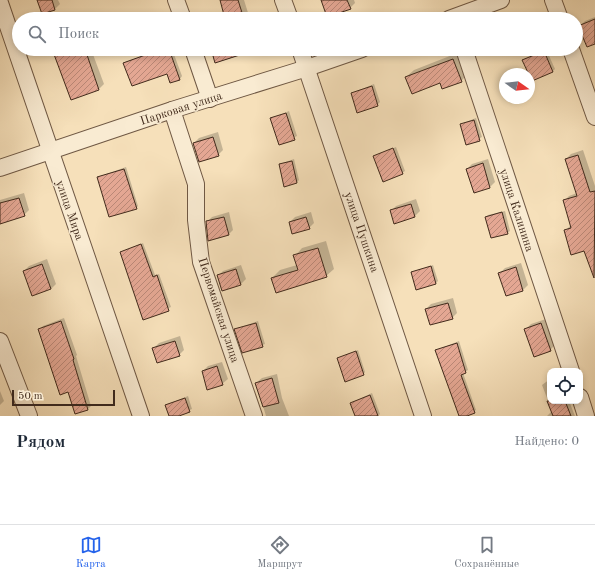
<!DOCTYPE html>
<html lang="ru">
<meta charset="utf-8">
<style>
:root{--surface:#fff;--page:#f2f2f3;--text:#1f2937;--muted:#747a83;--line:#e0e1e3;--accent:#2563eb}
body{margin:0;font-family:"Old Standard TT",serif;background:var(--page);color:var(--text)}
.controls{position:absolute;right:12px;bottom:12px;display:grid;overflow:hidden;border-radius:8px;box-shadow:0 2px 6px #0003}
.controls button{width:36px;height:36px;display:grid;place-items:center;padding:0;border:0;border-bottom:1px solid var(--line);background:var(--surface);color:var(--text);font:20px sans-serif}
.compass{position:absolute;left:499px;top:68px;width:36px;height:36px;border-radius:50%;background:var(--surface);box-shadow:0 2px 6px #0003;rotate:104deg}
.scale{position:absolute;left:12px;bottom:10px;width:103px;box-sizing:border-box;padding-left:4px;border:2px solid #422b1c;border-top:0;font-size:11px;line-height:14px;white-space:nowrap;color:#422b1c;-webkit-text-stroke:3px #f9ebd2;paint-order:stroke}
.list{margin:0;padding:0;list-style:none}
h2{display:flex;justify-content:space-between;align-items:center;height:52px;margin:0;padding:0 16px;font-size:17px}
h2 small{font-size:13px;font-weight:400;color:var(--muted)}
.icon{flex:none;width:22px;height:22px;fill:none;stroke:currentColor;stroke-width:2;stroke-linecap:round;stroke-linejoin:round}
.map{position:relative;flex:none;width:595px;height:416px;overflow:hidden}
.search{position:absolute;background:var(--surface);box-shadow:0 2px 6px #0003;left:12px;right:12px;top:12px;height:44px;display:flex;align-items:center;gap:10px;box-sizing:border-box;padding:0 14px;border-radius:22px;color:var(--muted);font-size:15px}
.sheet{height:108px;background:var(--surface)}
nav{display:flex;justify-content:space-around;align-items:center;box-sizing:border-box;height:56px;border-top:1px solid var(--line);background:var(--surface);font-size:11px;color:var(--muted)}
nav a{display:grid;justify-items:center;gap:2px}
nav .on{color:var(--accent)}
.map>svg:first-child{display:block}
.shadow{fill:#0003}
.building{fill:url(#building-hatch);stroke:#422b1c}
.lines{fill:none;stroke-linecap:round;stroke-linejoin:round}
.minor-casing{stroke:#6f5844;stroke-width:18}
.minor{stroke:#f9ebd2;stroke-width:16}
.labels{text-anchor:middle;stroke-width:3;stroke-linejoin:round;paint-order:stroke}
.street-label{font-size:12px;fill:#422b1c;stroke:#f9ebd2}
</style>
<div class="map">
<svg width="595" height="416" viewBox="0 0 595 416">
<defs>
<pattern id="building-hatch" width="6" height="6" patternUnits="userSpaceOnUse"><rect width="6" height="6" fill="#e4a793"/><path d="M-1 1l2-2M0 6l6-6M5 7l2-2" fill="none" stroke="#ba8877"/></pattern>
</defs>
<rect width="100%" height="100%" fill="#f6e0ba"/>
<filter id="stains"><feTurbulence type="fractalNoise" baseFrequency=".005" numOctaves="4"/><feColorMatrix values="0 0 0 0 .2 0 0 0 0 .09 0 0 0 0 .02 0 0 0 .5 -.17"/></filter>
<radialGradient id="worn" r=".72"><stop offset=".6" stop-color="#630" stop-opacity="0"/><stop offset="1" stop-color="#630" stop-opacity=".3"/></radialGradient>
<g class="shadow">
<polygon points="38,0 58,0 60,4 55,9"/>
<polygon points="221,0 244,0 250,19 222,19 226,16"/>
<polygon points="322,0 354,0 355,3 350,8"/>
<polygon points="105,14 106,19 89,19"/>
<polygon points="595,17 595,43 580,26 585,21"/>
<polygon points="53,49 91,49 104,84 99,89 71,99"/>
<polygon points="160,49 172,49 182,76 180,79 171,82 168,72 124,63"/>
<polygon points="546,49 555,69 553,71 523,60"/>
<polygon points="460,52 469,73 461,81 440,82 406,77 414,70"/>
<polygon points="374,84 380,102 377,105 352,93"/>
<polygon points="289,111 297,136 280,144 271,119"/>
<polygon points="476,118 482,137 467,144 461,124"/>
<polygon points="218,132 223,150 218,155 194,143 199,138"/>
<polygon points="396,147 405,171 402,173 374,156"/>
<polygon points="583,150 595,186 595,277 584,250 565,231 571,225 564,201 569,196 577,193 566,159 571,154"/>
<polygon points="294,159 299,180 297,182 280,164"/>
<polygon points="488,159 495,182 490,187 475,192 467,169 472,164"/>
<polygon points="126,167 138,206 136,208 98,177"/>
<polygon points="24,193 29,210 24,215 0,223 0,200"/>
<polygon points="416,199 420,211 415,216 391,211 396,206"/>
<polygon points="505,211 510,231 507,233 486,217 488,215"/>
<polygon points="229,212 233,230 228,235 207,222 212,217"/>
<polygon points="311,212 314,223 309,228 290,222 295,217"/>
<polygon points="326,241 334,269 326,276 272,278 280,270 297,265 295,256 302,248"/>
<polygon points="143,243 155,275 159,274 171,307 143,319 121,252"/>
<polygon points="47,259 56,284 51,289 24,271 29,266"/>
<polygon points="521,263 528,285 523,290 500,273 505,268"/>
<polygon points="241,265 246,279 241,284 218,276 223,271"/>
<polygon points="433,265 438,281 436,283 412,273"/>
<polygon points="453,298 457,313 452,318 426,309 431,304"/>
<polygon points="64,318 77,355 76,356 91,406 87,410 39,330 43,326"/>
<polygon points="546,319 555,345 550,350 526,329 531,324"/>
<polygon points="258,321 265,344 243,352 235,329"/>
<polygon points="180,336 184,350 179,355 154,348 159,343"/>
<polygon points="459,341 468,370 463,373 476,410 464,416 460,416 437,350"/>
<polygon points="358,350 365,372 363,375 338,358"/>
<polygon points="222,362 228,379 222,384 203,371 208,366"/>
<polygon points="277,374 282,398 289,416 266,416 256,383 262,378"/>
<polygon points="550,379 550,401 569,401 575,416 547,416 552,411 542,385"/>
<polygon points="0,391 4,401 0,405"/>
<polygon points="372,393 380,414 378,416 356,416 351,403"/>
<polygon points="188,396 192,409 176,416 170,416 166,405"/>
</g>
<g class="building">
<polygon points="37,0 52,0 55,10 42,14"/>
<polygon points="220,0 238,0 244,19 225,19"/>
<polygon points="321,0 347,0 351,9 327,17"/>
<polygon points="595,19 595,44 587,47 578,26"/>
<polygon points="52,49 85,49 99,90 71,100"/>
<polygon points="162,49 169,49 180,80 170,83 167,74 132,86 123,63"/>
<polygon points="211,49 251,49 252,51 215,63"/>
<polygon points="544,51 553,72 532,81 522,60"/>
<polygon points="453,59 462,82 442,89 440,83 412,94 405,77"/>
<polygon points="372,86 378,106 357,113 351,93"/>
<polygon points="286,113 295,140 279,145 270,118"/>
<polygon points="474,120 480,141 466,145 460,124"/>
<polygon points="213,137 219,156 199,162 193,143"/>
<polygon points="393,148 403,174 383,182 373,156"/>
<polygon points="578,155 590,192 595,191 594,278 584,251 571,255 564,230 571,228 563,200 577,196 565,159"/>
<polygon points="292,161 297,183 284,187 279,164"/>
<polygon points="483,163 490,188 474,193 466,169"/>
<polygon points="124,169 137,209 109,217 97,177"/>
<polygon points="19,198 25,216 0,224 0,203"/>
<polygon points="411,204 415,217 394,224 390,210"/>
<polygon points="502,212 508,234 491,238 485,217"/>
<polygon points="224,217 229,235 208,241 206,221"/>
<polygon points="306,217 310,229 292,234 289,222"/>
<polygon points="141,244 153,277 157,275 169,311 143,320 120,252"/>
<polygon points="318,248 327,277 276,293 271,278 298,270 293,255"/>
<polygon points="42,264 51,289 32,296 23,271"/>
<polygon points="431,266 436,284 416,290 411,272"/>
<polygon points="516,267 523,291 506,296 498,273"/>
<polygon points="236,269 241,285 222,291 217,275"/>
<polygon points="448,303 453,319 430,325 425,309"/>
<polygon points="61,321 74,359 73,360 88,410 75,414 68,392 60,395 38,329"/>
<polygon points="256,323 263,347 242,353 234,329"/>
<polygon points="541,323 551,351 534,357 524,329"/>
<polygon points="175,341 180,356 157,363 152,348"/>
<polygon points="457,343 466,373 461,375 475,413 467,416 459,416 435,350"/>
<polygon points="356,351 364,375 345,382 337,358"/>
<polygon points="217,366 223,385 207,390 202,371"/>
<polygon points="272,378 279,403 263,407 255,383"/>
<polygon points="370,395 378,416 355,416 350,403"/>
<polygon points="185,398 190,412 179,416 169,416 165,405"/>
<polygon points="547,401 565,401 571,416 553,416"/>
</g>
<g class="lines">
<g class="minor-casing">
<g id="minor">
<polyline points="176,0 183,19"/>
<polyline points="283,0 290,19"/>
<polyline points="553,0 560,19"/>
<polyline points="0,3 141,416"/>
<polyline points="449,19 501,0"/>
<polyline points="193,49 210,99"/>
<polyline points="300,49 423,416"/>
<polyline points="464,49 571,371"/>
<polyline points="571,49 595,117"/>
<polyline points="172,110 196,184 196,220 201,262 254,416"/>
<polyline points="0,168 172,110 307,68 362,49"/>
<polyline points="0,341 29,416"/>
<polyline points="580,397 586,416"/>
</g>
</g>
<use href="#minor" class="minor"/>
</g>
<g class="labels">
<g class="street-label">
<text transform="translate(181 108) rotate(-18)" y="4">Парковая улица</text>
<text transform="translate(70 210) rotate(71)" y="4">улица Мира</text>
<text transform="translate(517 210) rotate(72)" y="4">улица Калинина</text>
<text transform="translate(362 232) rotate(71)" y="4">улица Пушкина</text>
<text transform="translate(219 310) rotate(72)" y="4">Первомайская улица</text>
</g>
</g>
<rect width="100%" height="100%" filter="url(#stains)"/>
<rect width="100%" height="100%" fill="url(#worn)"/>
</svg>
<div class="controls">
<button><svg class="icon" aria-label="locate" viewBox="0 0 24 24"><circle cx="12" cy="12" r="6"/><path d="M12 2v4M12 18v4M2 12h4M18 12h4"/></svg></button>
</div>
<svg class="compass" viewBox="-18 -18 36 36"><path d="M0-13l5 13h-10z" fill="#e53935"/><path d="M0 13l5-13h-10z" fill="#747a83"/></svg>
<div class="scale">50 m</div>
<div class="search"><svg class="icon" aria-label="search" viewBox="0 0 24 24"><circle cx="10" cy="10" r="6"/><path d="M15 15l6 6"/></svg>Поиск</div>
</div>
<section class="sheet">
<h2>Рядом<small>Найдено: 0</small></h2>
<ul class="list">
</ul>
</section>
<nav>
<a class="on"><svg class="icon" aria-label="map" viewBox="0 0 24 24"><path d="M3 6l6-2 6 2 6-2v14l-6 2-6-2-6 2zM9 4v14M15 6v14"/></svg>Карта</a>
<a><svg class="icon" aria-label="directions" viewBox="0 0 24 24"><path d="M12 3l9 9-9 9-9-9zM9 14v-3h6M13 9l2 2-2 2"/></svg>Маршрут</a>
<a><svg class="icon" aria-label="saved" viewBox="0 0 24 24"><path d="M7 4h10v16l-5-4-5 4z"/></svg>Сохранённые</a>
</nav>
